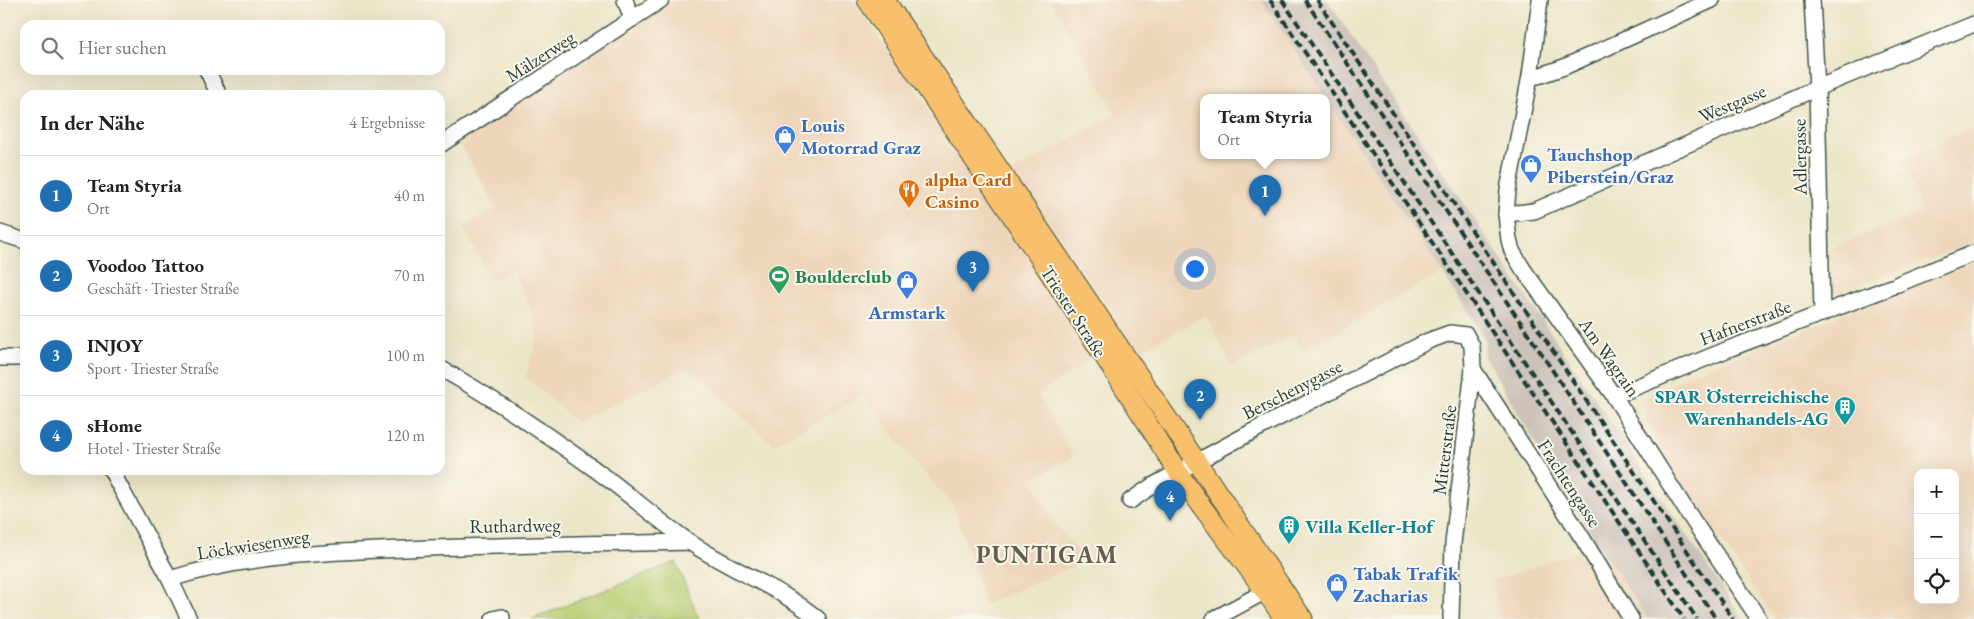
<!DOCTYPE html>
<html lang="de">
<meta charset="utf-8">
<style>
:root{--surface:#fff;--page:#f6f6f6;--text:#222;--muted:#767676;--line:#e0e0e0;--accent:#1f6fb2}
body{margin:0;font-family:"EB Garamond",serif;background:var(--page);color:var(--text)}
.controls{position:absolute;right:15px;bottom:15px;display:grid;overflow:hidden;border-radius:10px;box-shadow:0 5px 20px #0002}
.controls button{width:45px;height:45px;display:grid;place-items:center;padding:0;border:0;border-bottom:1px solid var(--line);background:var(--surface);color:var(--text);font:25px sans-serif}
.you{position:absolute;left:1194px;top:268px;width:18px;height:18px;margin:-12px;border:4px solid #fff;border-radius:50%;background:#1a73e8;box-shadow:0 0 0 8px #1a73e833}
.badge{display:grid;place-items:center;width:32px;height:32px;border-radius:50%;background:var(--accent);color:#fff;font-size:16px;font-weight:700}
.pin{position:absolute;translate:-50% -41px;filter:drop-shadow(0 1px 2px #0008)}
.pin::after{content:'';position:absolute;top:26px;width:18px;height:15px;background:inherit;clip-path:polygon(0 0,100% 0,50% 100%)}
.popup{position:absolute;left:1200px;top:94px;width:130px;height:65px;box-sizing:border-box;display:grid;place-content:center;border-radius:10px;background:var(--surface);filter:drop-shadow(0 1px 4px #0005);font-size:16px;white-space:nowrap;color:var(--muted)}
.popup b{font-size:19px;color:var(--text)}
.popup::after{content:'';position:absolute;left:50%;top:100%;margin-left:-10px;border:10px solid transparent;border-top-color:var(--surface)}
.list{margin:0;padding:0;list-style:none}
h2{display:flex;justify-content:space-between;align-items:center;height:65px;margin:0;padding:0 20px;font-size:21px}
h2 small{font-size:16px;font-weight:400;color:var(--muted)}
.list li{display:grid;grid-template-columns:32px 1fr auto;gap:15px;align-items:center;box-sizing:border-box;height:80px;padding:0 20px;border-top:1px solid var(--line)}
.list b{display:block;font-size:19px;white-space:nowrap}
.list p{margin:0;font-size:16px;white-space:nowrap;color:var(--muted)}
.list em{font-size:16px;font-style:normal;color:var(--muted)}
.icon{flex:none;width:28px;height:28px;fill:none;stroke:currentColor;stroke-width:2;stroke-linecap:round;stroke-linejoin:round}
.map{position:relative;flex:none;width:1974px;height:619px;overflow:hidden}
.search{position:absolute;background:var(--surface);box-shadow:0 5px 20px #0002;left:20px;top:20px;width:425px;height:55px;display:flex;align-items:center;gap:12px;box-sizing:border-box;padding:0 18px;border-radius:15px;color:var(--muted);font-size:19px}
.panel{position:absolute;background:var(--surface);box-shadow:0 5px 20px #0002;left:20px;top:90px;width:425px;height:385px;border-radius:15px}
.map>svg:first-child{display:block}
.built{fill:#eed6bb;fill-rule:evenodd}
.industrial{fill:#ccc2b9}
.green{fill:#b7cd72;stroke:#6b8553}
.lines{fill:none;stroke-linecap:round;stroke-linejoin:round}
.minor-casing{stroke:#3e564a;stroke-width:18}
.major-casing{stroke:#3e564a;stroke-width:21}
.minor{stroke:#fff;stroke-width:15}
.major{stroke:#f8bf6c;stroke-width:19}
.rail{stroke:#1f3d34;stroke-width:4;stroke-dasharray:8 4;stroke-linecap:butt}
.labels{text-anchor:middle;stroke-width:4;stroke-linejoin:round;paint-order:stroke}
.street-label{font-size:19px;fill:#1f3d34;stroke:#fbf7ec}
.shop-label{font-size:19px;font-weight:bold;fill:#366cbe;stroke:#fbf7ec;text-anchor:start}
.food-label{font-size:19px;font-weight:bold;fill:#c56008;stroke:#fbf7ec;text-anchor:start}
.leisure-label{font-size:19px;font-weight:bold;fill:#27864d;stroke:#fbf7ec;text-anchor:start}
.culture-label{font-size:19px;font-weight:bold;fill:#0d838f;stroke:#fbf7ec;text-anchor:end}
.district-label{font-size:24px;font-weight:bold;letter-spacing:1px;fill:#625f4b;stroke:#fbf7ec}
</style>
<div class="map">
<svg width="1974" height="619" viewBox="0 0 1974 619">
<rect width="100%" height="100%" fill="#fbf7ec"/>
<filter id="ink" filterUnits="userSpaceOnUse"><feTurbulence type="fractalNoise" baseFrequency=".02" numOctaves="2"/><feDisplacementMap in="SourceGraphic" scale="10" xChannelSelector="R" yChannelSelector="G"/><feConvolveMatrix kernelMatrix="1 2 1 2 8 2 1 2 1" color-interpolation-filters="sRGB"/></filter>
<filter id="wash" filterUnits="userSpaceOnUse"><feTurbulence type="fractalNoise" baseFrequency=".0096" numOctaves="4" result="noise"/><feDisplacementMap in="SourceGraphic" scale="20" xChannelSelector="R" yChannelSelector="G"/><feGaussianBlur stdDeviation="1.12" result="paint"/><feColorMatrix in="noise" values="0 0 0 0 0 0 0 0 0 0 0 0 0 0 0 0 0 1.4 0 .05"/><feComposite in="paint" operator="in"/></filter>
<g filter="url(#wash)">
<rect width="100%" height="100%" fill="#ece6c9"/>
<g class="built">
<polygon points="676,0 851,0 904,72 986,190 1017,169 1116,114 1051,0 1261,0 1326,97 1204,97 1204,155 1326,155 1326,98 1443,272 1303,351 1294,334 1232,367 1206,316 1135,353 1091,359 1038,394 1074,457 1031,479 1057,526 1085,561 985,604 954,507 914,462 863,395 773,445 688,368 576,422 525,377 538,337 532,311 513,270 492,280 462,226 497,208 457,139"/>
<polygon points="1974,127 1974,242 1830,296 1830,248 1923,213 1903,159"/>
<path d="M1974,262V619H1775L1677,475L1645,420L1647,398L1691,374ZM1918,473H1955V600H1918Z"/>
<polygon points="1599,544 1647,619 1500,619 1493,581"/>
</g>
<polygon class="industrial" points="1261,0 1327,0 1743,619 1647,619 1547,464 1488,361 1484,358 1485,340 1468,311"/>
<polygon class="green" points="676,562 699,619 532,619"/>
</g>
<g filter="url(#ink)">
<g class="lines">
<g class="minor-casing">
<g id="minor">
<polyline points="625,0 632,19"/>
<polyline points="1540,0 1530,76 1508,190 1506,214 1509,240 1512,251 1523,269 1614,396 1686,510 1759,619"/>
<polyline points="1812,0 1817,88 1822,314"/>
<polyline points="207,70 219,95"/>
<polyline points="1530,76 1538,76 1564,67 1712,0"/>
<polyline points="440,145 661,0"/>
<polyline points="1506,214 1534,211 1817,88 1974,24"/>
<polyline points="0,233 25,241"/>
<polyline points="1898,284 1974,253"/>
<polyline points="0,358 25,358"/>
<path d="M440,368C497,400 552,438 604,476C634,498 661,523 691,543C732,571 780,587 818,619"/>
<polyline points="1473,369 1583,539 1631,619"/>
<polyline points="1614,396 1731,348 1891,287"/>
<polyline points="111,470 170,579 189,619"/>
<polyline points="1130,501 1152,486 1259,428 1428,341 1450,333 1466,335 1472,346 1473,369 1453,544 1451,619"/>
<path d="M170,579C246,555 328,552 406,549C501,545 595,544 690,542"/>
<polyline points="493,619 502,617"/>
<polyline points="1214,619 1266,591"/>
</g>
</g>
<g class="major-casing">
<g id="major">
<path d="M867,0C972,156 1078,313 1178,472C1211,523 1251,568 1284,619"/>
<polyline points="885,0 1303,619"/>
</g>
</g>
<use href="#minor" class="minor"/>
<use href="#major" class="major"/>
<g class="rail">
<polyline points="1270,0 1684,619"/>
<polyline points="1282,0 1697,619"/>
<polyline points="1305,0 1549,365 1716,619"/>
<polyline points="1317,0 1733,619"/>
</g>
</g>
</g>
<defs>
<g id="shop-pin" transform="scale(1.125)"><path d="M0 17L-7.5 6A9.5 9.5 0 1 1 7.5 6Z" fill="#3f7fe0" stroke="#fbf7ec"/><path d="M-5-2.5h2.3a2.7 3.5 0 0 1 5.4 0H5L5.5 6h-11ZM-1.5-2.5h3a1.5 2.3 0 0 0-3 0Z" fill="#fff"/></g>
<g id="restaurant-pin" transform="scale(1.125)"><path d="M0 17L-7.5 6A9.5 9.5 0 1 1 7.5 6Z" fill="#e8710a" stroke="#fbf7ec"/><path d="M-5-6h1v4h1v-4h1v4h1v-4h1v5L-1.5 .5V6h-2V.5L-5-1ZM5-6V6H3V1.5H1.5Q1.5-4 5-6Z" fill="#fff"/></g>
<g id="stadium-pin" transform="scale(1.125)"><path d="M0 17L-7.5 6A9.5 9.5 0 1 1 7.5 6Z" fill="#2e9e5b" stroke="#fbf7ec"/><path d="M0-5a6.5 5 0 1 0 0 10a6.5 5 0 1 0 0-10ZM-3.5-1.8h7v3.6h-7Z" fill="#fff"/></g>
<g id="building-pin" transform="scale(1.125)"><path d="M0 17L-7.5 6A9.5 9.5 0 1 1 7.5 6Z" fill="#0f9aa8" stroke="#fbf7ec"/><path d="M-4-6H4V6H1V3H-1V6H-4ZM-2.5-4.3h1.7v1.8h-1.7ZM.8-4.3h1.7v1.8H.8ZM-2.5-1h1.7V.8h-1.7ZM.8-1h1.7V.8H.8Z" fill="#fff"/></g>
</defs>
<g fill-rule="evenodd">
<use href="#shop-pin" x="785" y="136"/>
<use href="#shop-pin" x="1531" y="165"/>
<use href="#restaurant-pin" x="909" y="190"/>
<use href="#stadium-pin" x="779" y="276"/>
<use href="#shop-pin" x="907" y="281"/>
<use href="#building-pin" x="1845" y="407"/>
<use href="#building-pin" x="1289" y="526"/>
<use href="#shop-pin" x="1337" y="584"/>
</g>
<g class="labels">
<g class="street-label">
<text transform="translate(540 56) rotate(-33)" y="7">Mälzerweg</text>
<text transform="translate(1732 103) rotate(-23)" y="7">Westgasse</text>
<text transform="translate(1799 157) rotate(-91)" y="7">Adlergasse</text>
<text transform="translate(1074 311) rotate(57)" y="7">Triester Straße</text>
<text transform="translate(1745 322) rotate(-21)" y="7">Hafnerstraße</text>
<text transform="translate(1610 357) rotate(55)" y="7">Am Wagrain</text>
<text transform="translate(1292 389) rotate(-27)" y="7">Berschenygasse</text>
<text transform="translate(1444 450) rotate(-83)" y="7">Mitterstraße</text>
<text transform="translate(1570 483) rotate(57)" y="7">Frachtengasse</text>
<text transform="translate(515 525) rotate(-1)" y="7">Ruthardweg</text>
<text transform="translate(253 544) rotate(-9)" y="7">Löckwiesenweg</text>
</g>
<g class="shop-label">
<text x="801" y="132">Louis<tspan x="801" dy="22">Motorrad Graz</tspan></text>
<text x="1547" y="161">Tauchshop<tspan x="1547" dy="22">Piberstein/Graz</tspan></text>
<text x="907" y="319" text-anchor="middle">Armstark</text>
<text x="1353" y="580">Tabak Trafik<tspan x="1353" dy="22">Zacharias</tspan></text>
</g>
<g class="food-label">
<text x="925" y="186">alpha Card<tspan x="925" dy="22">Casino</tspan></text>
</g>
<g class="leisure-label">
<text x="795" y="283">Boulderclub</text>
</g>
<g class="culture-label">
<text x="1829" y="403">SPAR Österreichische<tspan x="1829" dy="22">Warenhandels-AG</tspan></text>
<text x="1305" y="533" text-anchor="start">Villa Keller-Hof</text>
</g>
<g class="district-label">
<text x="1047" y="563">PUNTIGAM</text>
</g>
</g>
</svg>
<div class="controls">
<button>+</button>
<button>−</button>
<button><svg class="icon" aria-label="locate" viewBox="0 0 24 24"><circle cx="12" cy="12" r="6"/><path d="M12 2v4M12 18v4M2 12h4M18 12h4"/></svg></button>
</div>
<div class="you"></div>
<div class="pin badge" style="left:1265px;top:216px">1</div>
<div class="popup"><b>Team Styria</b>Ort</div>
<div class="pin badge" style="left:1200px;top:420px">2</div>
<div class="pin badge" style="left:973px;top:292px">3</div>
<div class="pin badge" style="left:1170px;top:521px">4</div>
<div class="search"><svg class="icon" aria-label="search" viewBox="0 0 24 24"><circle cx="10" cy="10" r="6"/><path d="M15 15l6 6"/></svg>Hier suchen</div>
<section class="panel">
<h2>In der Nähe<small>4 Ergebnisse</small></h2>
<ul class="list">
<li><span class="badge">1</span><div><b>Team Styria</b><p>Ort</p></div><em>40 m</em></li>
<li><span class="badge">2</span><div><b>Voodoo Tattoo</b><p>Geschäft · Triester Straße</p></div><em>70 m</em></li>
<li><span class="badge">3</span><div><b>INJOY</b><p>Sport · Triester Straße</p></div><em>100 m</em></li>
<li><span class="badge">4</span><div><b>sHome</b><p>Hotel · Triester Straße</p></div><em>120 m</em></li>
</ul>
</section>
</div>
